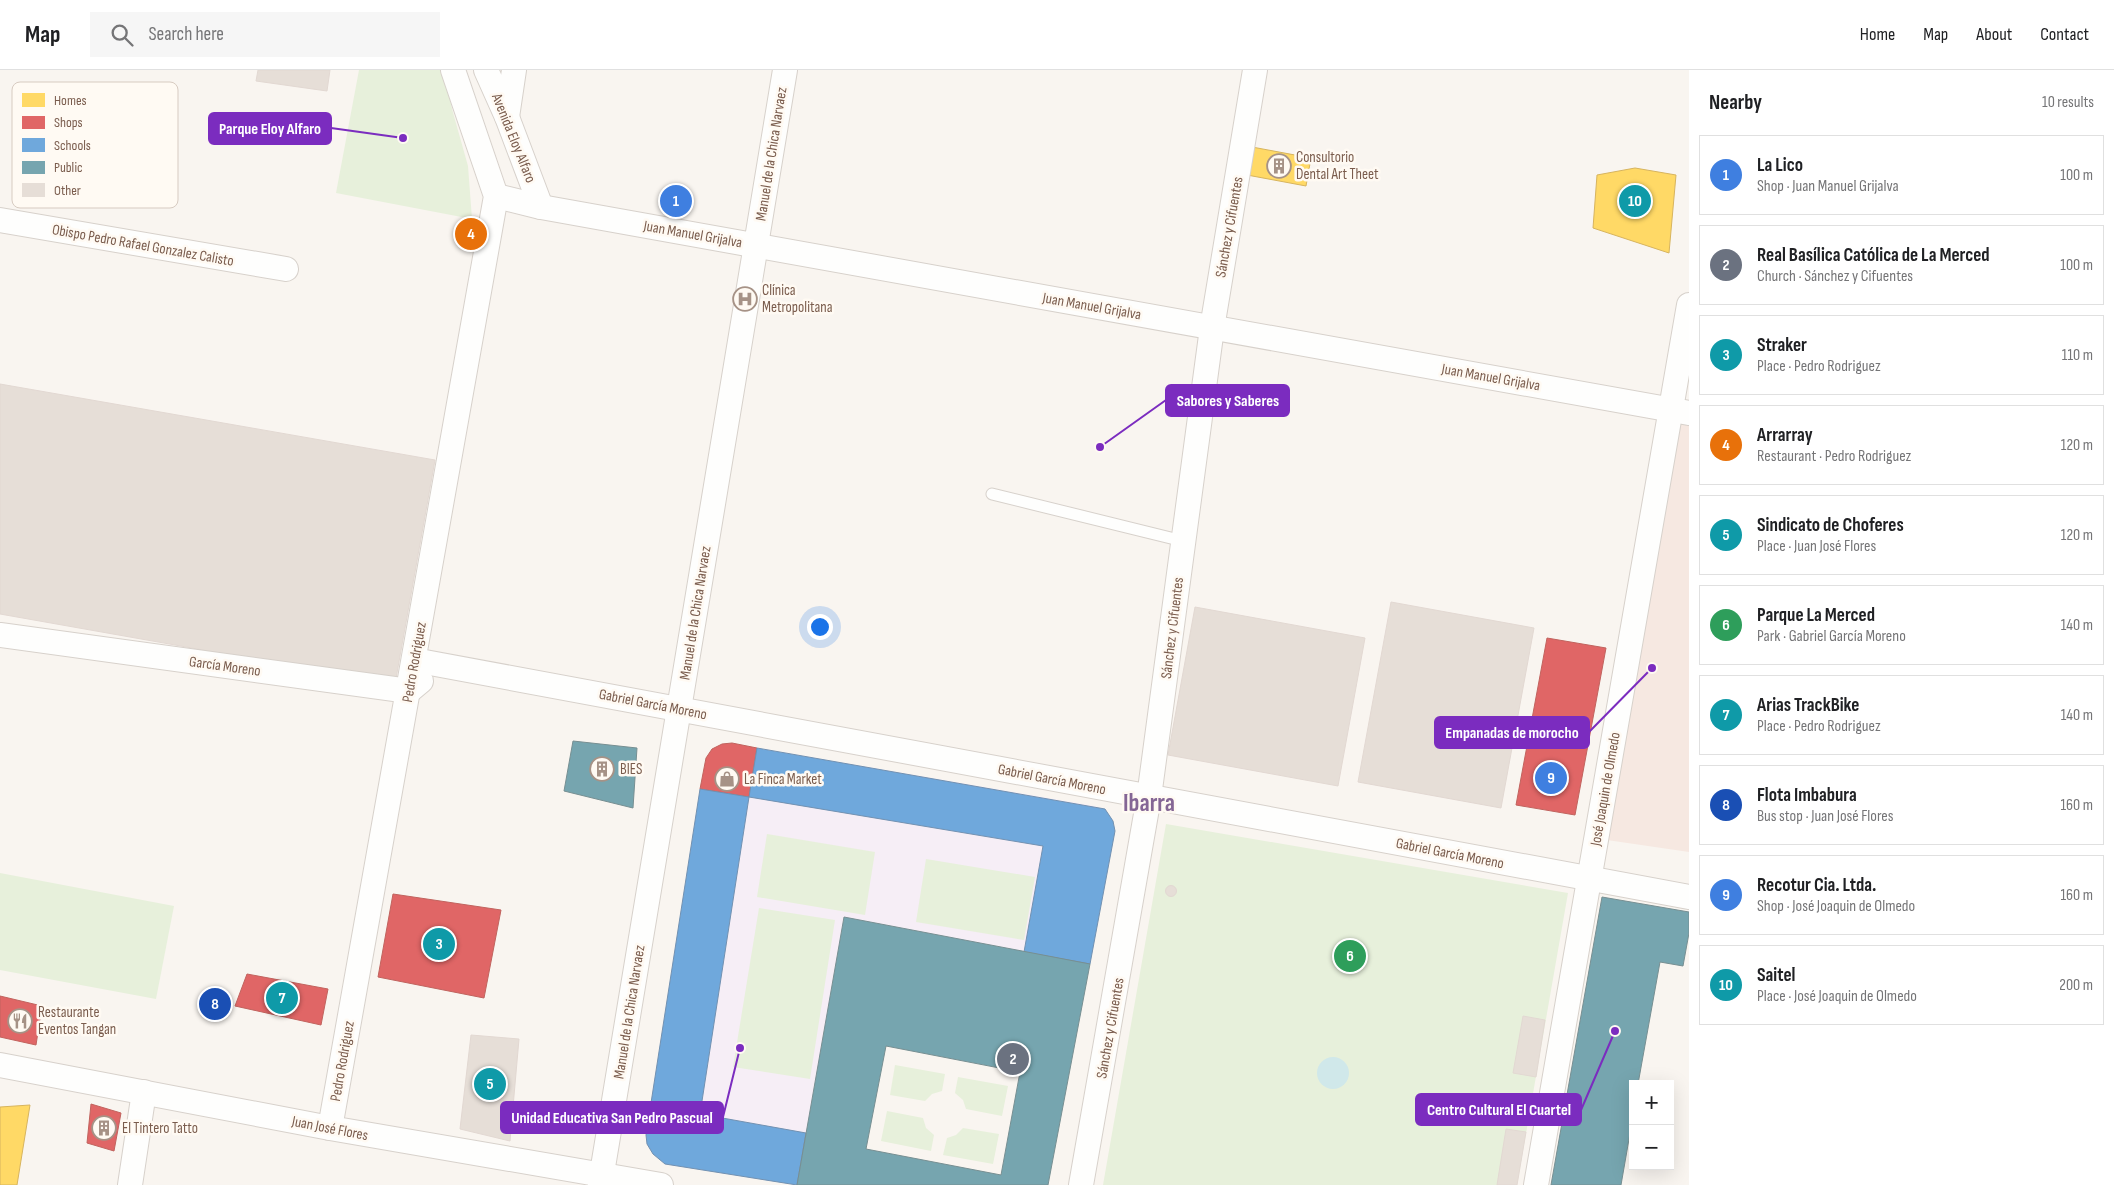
<!DOCTYPE html>
<meta charset="utf-8">
<style>
:root{--surface:#fff;--page:#f6f6f6;--text:#202124;--muted:#757577;--line:#e0e0e0;--accent:#db2777}
body{margin:0;font-family:"Sofia Sans Condensed",sans-serif;background:var(--page);color:var(--text)}
.controls{position:absolute;right:15px;bottom:15px;display:grid;overflow:hidden;border-radius:0px;box-shadow:0 5px 20px #0002}
.controls button{width:45px;height:45px;display:grid;place-items:center;padding:0;border:0;border-bottom:1px solid var(--line);background:var(--surface);color:var(--text);font:25px sans-serif}
.you{position:absolute;left:819px;top:556px;width:18px;height:18px;margin:-12px;border:4px solid #fff;border-radius:50%;background:#1a73e8;box-shadow:0 0 0 8px #1a73e833}
.badge{display:grid;place-items:center;width:32px;height:32px;border-radius:50%;background:var(--accent);color:#fff;font-size:16px;font-weight:700}
.pin{position:absolute;translate:-50% -50%;border:2px solid #fff;box-shadow:0 1px 5px #0006}
.list{margin:0;padding:0;list-style:none}
h2{display:flex;justify-content:space-between;align-items:center;height:65px;margin:0;padding:0 20px;font-size:21px}
h2 small{font-size:16px;font-weight:400;color:var(--muted)}
.list li{display:grid;grid-template-columns:32px 1fr auto;gap:15px;align-items:center;box-sizing:border-box;height:80px;margin:0 10px 10px;padding:0 10px;border:1px solid var(--line);border-radius:0px}
.list b{display:block;font-size:19px;white-space:nowrap}
.list p{margin:0;font-size:16px;white-space:nowrap;color:var(--muted)}
.list em{font-size:16px;font-style:normal;color:var(--muted)}
.icon{flex:none;width:28px;height:28px;fill:none;stroke:currentColor;stroke-width:2;stroke-linecap:round;stroke-linejoin:round}
.map{position:relative;flex:none;width:1689px;height:1115px;overflow:hidden}
header{display:flex;align-items:center;gap:30px;box-sizing:border-box;height:70px;padding:0 25px;background:var(--surface);border-bottom:1px solid var(--line)}
header strong{font-size:24px}
nav{display:flex;gap:28px;margin-inline-start:auto;font-size:18px}
.search{width:350px;height:45px;background:var(--page);display:flex;align-items:center;gap:12px;box-sizing:border-box;padding:0 18px;border-radius:0px;color:var(--muted);font-size:19px}
main{display:flex}
aside{flex:1;background:var(--surface)}
.map>svg:first-child{display:block}
.commercial{fill:#f6e8e1}
.education{fill:#f6eef6}
.green{fill:#e7f0db}
.water{fill:#d0e8ea}
.homes{fill:#ffd966;stroke:#d7b45e}
.shops{fill:#e06666;stroke:#c1635e}
.schools{fill:#6fa8dc;stroke:#7291b1}
.public{fill:#76a5af;stroke:#778f92;fill-rule:evenodd}
.building{fill:#e6ded7;stroke:#e2d8d2}
.lines{fill:none;stroke-linecap:round;stroke-linejoin:round}
.service-casing{stroke:#d7d1cb;stroke-width:13}
.minor-casing{stroke:#d7d1cb;stroke-width:26}
.service{stroke:#fefefd;stroke-width:11}
.minor{stroke:#fefefd;stroke-width:24}
.labels{text-anchor:middle;stroke-width:5;stroke-linejoin:round;paint-order:stroke}
.street-label{font-size:15px;fill:#7a5c4d;stroke:#fffaf3}
.poi-label{font-size:15px;fill:#7a5c4d;stroke:#fffaf3;text-anchor:start}
.town-label{font-size:25px;font-weight:bold;fill:#846695;stroke:#fffaf3}
.key{fill:#fffaf3;stroke:#d7cbc1;stroke-width:1}
.key-label{font-size:14px;fill:#7a5c4d}
.leader{fill:none;stroke:#7b2cbf;stroke-width:2}
.callout-dot{fill:#7b2cbf;stroke:#fffaf3;stroke-width:2}
.callout{fill:#7b2cbf;stroke:#7b2cbf;stroke-width:2}
.callout-label{font-size:16px;text-anchor:middle;font-weight:bold;fill:#fff}
</style>
<header>
<strong>Map</strong>
<div class="search"><svg class="icon" aria-label="search" viewBox="0 0 24 24"><circle cx="10" cy="10" r="6"/><path d="M15 15l6 6"/></svg>Search here</div>
<nav><a>Home</a><a>Map</a><a>About</a><a>Contact</a></nav>
</header>
<main>
<div class="map">
<svg width="1689" height="1115" viewBox="0 0 1689 1115">
<rect width="100%" height="100%" fill="#f9f5f0"/>
<polygon class="commercial" points="1679,353 1689,355 1689,782 1600,769"/>
<polygon class="education" points="757,678 1095,736 1105,739 1113,751 1115,761 1090,894 844,848 797,1115 665,1094 653,1084 647,1074 646,1065 700,719 749,727"/>
<g class="green">
<polygon points="359,0 445,0 452,39 468,96 472,149 336,123"/>
<polygon points="1166,754 1568,823 1517,1115 1103,1115"/>
<polygon points="767,764 875,782 865,845 757,827"/>
<polygon points="926,789 1035,807 1024,870 916,852"/>
<polygon points="0,803 174,836 156,929 0,900"/>
<polygon points="759,838 835,850 810,1009 733,997"/>
<polygon points="895,995 945,1004 942,1021 932,1024 925,1031 890,1025"/>
<polygon points="958,1007 1008,1016 1002,1046 966,1039 963,1030 955,1023"/>
<polygon points="887,1041 923,1048 926,1058 934,1065 931,1081 881,1071"/>
<polygon points="963,1058 999,1064 993,1094 943,1085 947,1068 956,1065"/>
</g>
<circle class="water" cx="1333" cy="1003" r="16"/>
<g class="homes">
<polygon points="1252,77 1311,88 1306,116 1247,105"/>
<polygon points="1635,98 1676,105 1669,183 1593,158 1597,105"/>
<polygon points="30,1035 17,1115 0,1115 0,1037"/>
</g>
<g class="shops">
<polygon points="1547,568 1606,578 1575,745 1516,735"/>
<polygon points="732,673 757,678 749,727 700,719 706,688 712,679 722,674"/>
<polygon points="393,824 501,840 484,928 378,907"/>
<polygon points="247,904 328,919 321,955 235,936"/>
<polygon points="0,926 42,936 36,975 0,967"/>
<polygon points="91,1034 121,1043 114,1081 87,1073"/>
</g>
<g class="schools">
<polygon points="757,678 1105,739 1113,751 1115,761 1090,894 1024,882 1043,776 749,727"/>
<polygon points="700,719 749,727 700,1044 806,1063 797,1115 665,1094 653,1084 647,1074 646,1065"/>
</g>
<g class="public">
<polygon points="573,671 637,678 633,738 564,721"/>
<polygon points="1602,827 1689,842 1689,863 1683,896 1660,892 1638,1014 1633,1014 1633,1046 1621,1115 1551,1115"/>
<path d="M844,847L1090,894L1048,1115H797ZM886,976L1020,1002L1001,1105L866,1079Z"/>
</g>
<g class="building">
<polygon points="258,0 330,0 327,21 256,11"/>
<polygon points="0,314 435,390 395,614 0,544"/>
<polygon points="1391,532 1534,558 1501,738 1358,712"/>
<polygon points="1195,537 1365,568 1338,716 1168,685"/>
<circle cx="1171" cy="821" r="5.5"/>
<polygon points="1523,946 1545,950 1536,1007 1513,1003"/>
<polygon points="471,965 519,969 510,1071 460,1059"/>
<polygon points="1506,1059 1526,1062 1517,1115 1497,1115"/>
</g>
<g class="lines">
<g class="service-casing">
<polyline id="service" points="992,424 1183,471"/>
</g>
<g class="minor-casing">
<g id="minor">
<polyline points="486,0 507,47 541,137"/>
<polyline points="507,47 514,0"/>
<polyline points="496,126 541,137 1689,343"/>
<polyline points="0,150 286,199"/>
<polyline points="0,565 409,621 421,611"/>
<polyline points="414,590 1689,827"/>
<polyline points="0,995 330,1058 661,1115"/>
<polyline points="330,1058 496,126 453,0"/>
<polyline points="130,1115 144,1022"/>
<polyline points="600,1115 785,0"/>
<polyline points="1081,1115 1149,727 1212,258 1255,0"/>
<polyline points="1536,1115 1689,235"/>
</g>
</g>
<use href="#service" class="service"/>
<use href="#minor" class="minor"/>
</g>
<defs>
<g id="building-ring" transform="scale(1.25)"><circle r="9.5" fill="#fffaf3" stroke="#a69286" stroke-width="1.5"/><path d="M-4-6H4V6H1V3H-1V6H-4ZM-2.5-4.3h1.7v1.8h-1.7ZM.8-4.3h1.7v1.8H.8ZM-2.5-1h1.7V.8h-1.7ZM.8-1h1.7V.8H.8Z" fill="#a69286"/></g>
<g id="hospital-ring" transform="scale(1.25)"><circle r="9.5" fill="#fffaf3" stroke="#a69286" stroke-width="1.5"/><path d="M-5-5h3v3.5h4V-5h3V5h-3V1.5h-4V5h-3Z" fill="#a69286"/></g>
<g id="shop-ring" transform="scale(1.25)"><circle r="9.5" fill="#fffaf3" stroke="#a69286" stroke-width="1.5"/><path d="M-5-2.5h2.3a2.7 3.5 0 0 1 5.4 0H5L5.5 6h-11ZM-1.5-2.5h3a1.5 2.3 0 0 0-3 0Z" fill="#a69286"/></g>
<g id="restaurant-ring" transform="scale(1.25)"><circle r="9.5" fill="#fffaf3" stroke="#a69286" stroke-width="1.5"/><path d="M-5-6h1v4h1v-4h1v4h1v-4h1v5L-1.5 .5V6h-2V.5L-5-1ZM5-6V6H3V1.5H1.5Q1.5-4 5-6Z" fill="#a69286"/></g>
</defs>
<g fill-rule="evenodd">
<use href="#building-ring" x="1279" y="96"/>
<use href="#hospital-ring" x="745" y="229"/>
<use href="#building-ring" x="602" y="699"/>
<use href="#shop-ring" x="727" y="709"/>
<use href="#restaurant-ring" x="20" y="951"/>
<use href="#building-ring" x="104" y="1058"/>
</g>
<g class="labels">
<g class="street-label">
<text transform="translate(514 68) rotate(68)" y="5">Avenida Eloy Alfaro</text>
<text transform="translate(771 84) rotate(-81)" y="5">Manuel de la Chica Narvaez</text>
<text transform="translate(1229 157) rotate(-80)" y="5">Sánchez y Cifuentes</text>
<text transform="translate(693 164) rotate(10)" y="5">Juan Manuel Grijalva</text>
<text transform="translate(143 175) rotate(10)" y="5">Obispo Pedro Rafael Gonzalez Calisto</text>
<text transform="translate(1092 236) rotate(10)" y="5">Juan Manuel Grijalva</text>
<text transform="translate(1491 307) rotate(10)" y="5">Juan Manuel Grijalva</text>
<text transform="translate(695 543) rotate(-81)" y="5">Manuel de la Chica Narvaez</text>
<text transform="translate(1172 558) rotate(-83)" y="5">Sánchez y Cifuentes</text>
<text transform="translate(414 592) rotate(-80)" y="5">Pedro Rodriguez</text>
<text transform="translate(225 596) rotate(8)" y="5">García Moreno</text>
<text transform="translate(653 634) rotate(11)" y="5">Gabriel García Moreno</text>
<text transform="translate(1052 709) rotate(11)" y="5">Gabriel García Moreno</text>
<text transform="translate(1605 719) rotate(-80)" y="5">José Joaquin de Olmedo</text>
<text transform="translate(1450 783) rotate(11)" y="5">Gabriel García Moreno</text>
<text transform="translate(629 942) rotate(-81)" y="5">Manuel de la Chica Narvaez</text>
<text transform="translate(1110 958) rotate(-80)" y="5">Sánchez y Cifuentes</text>
<text transform="translate(342 991) rotate(-80)" y="5">Pedro Rodriguez</text>
<text transform="translate(330 1058) rotate(11)" y="5">Juan José Flores</text>
</g>
<g class="poi-label">
<text x="1296" y="92">Consultorio<tspan x="1296" dy="17">Dental Art Theet</tspan></text>
<text x="762" y="225">Clínica<tspan x="762" dy="17">Metropolitana</tspan></text>
<text x="620" y="704">BIES</text>
<text x="744" y="714">La Finca Market</text>
<text x="38" y="947">Restaurante<tspan x="38" dy="17">Eventos Tangan</tspan></text>
<text x="122" y="1063">El Tintero Tatto</text>
</g>
<g class="town-label">
<text x="1149" y="741">Ibarra</text>
</g>
</g>
<rect x="12" y="12" width="166" height="126" rx="8" class="key"/>
<rect x="22" y="23" width="23" height="14" fill="#ffd966"/>
<rect x="22" y="46" width="23" height="13" fill="#e06666"/>
<rect x="22" y="68" width="23" height="14" fill="#6fa8dc"/>
<rect x="22" y="91" width="23" height="13" fill="#76a5af"/>
<rect x="22" y="113" width="23" height="14" fill="#e6ded7"/>
<g class="key-label">
<text x="54" y="35">Homes</text>
<text x="54" y="57">Shops</text>
<text x="54" y="80">Schools</text>
<text x="54" y="102">Public</text>
<text x="54" y="125">Other</text>
</g>
<path class="leader" d="M403 68L331 58M1100 377L1166 330M1652 598L1589 662M1615 961L1581 1040M740 978L723 1047"/>
<g class="callout-dot">
<circle cx="403" cy="68" r="5"/>
<circle cx="1100" cy="377" r="5"/>
<circle cx="1652" cy="598" r="5"/>
<circle cx="1615" cy="961" r="5"/>
<circle cx="740" cy="978" r="5"/>
</g>
<g class="callout">
<rect x="209" y="43" width="122" height="31" rx="5"/>
<rect x="1166" y="315" width="123" height="31" rx="5"/>
<rect x="1435" y="647" width="154" height="31" rx="5"/>
<rect x="1416" y="1024" width="165" height="31" rx="5"/>
<rect x="501" y="1032" width="222" height="31" rx="5"/>
</g>
<g class="callout-label">
<text x="270" y="64">Parque Eloy Alfaro</text>
<text x="1228" y="336">Sabores y Saberes</text>
<text x="1512" y="668">Empanadas de morocho</text>
<text x="1499" y="1045">Centro Cultural El Cuartel</text>
<text x="612" y="1053">Unidad Educativa San Pedro Pascual</text>
</g>
</svg>
<div class="controls">
<button>+</button>
<button>−</button>
</div>
<div class="you"></div>
<div class="pin badge" style="left:676px;top:131px;background:#3f7fe0">1</div>
<div class="pin badge" style="left:1013px;top:989px;background:#6b7280">2</div>
<div class="pin badge" style="left:439px;top:874px;background:#0f9aa8">3</div>
<div class="pin badge" style="left:471px;top:164px;background:#e8710a">4</div>
<div class="pin badge" style="left:490px;top:1014px;background:#0f9aa8">5</div>
<div class="pin badge" style="left:1350px;top:886px;background:#2e9e5b">6</div>
<div class="pin badge" style="left:282px;top:928px;background:#0f9aa8">7</div>
<div class="pin badge" style="left:215px;top:934px;background:#1a4fb4">8</div>
<div class="pin badge" style="left:1551px;top:708px;background:#3f7fe0">9</div>
<div class="pin badge" style="left:1635px;top:131px;background:#0f9aa8">10</div>
</div>
<aside>
<h2>Nearby<small>10 results</small></h2>
<ul class="list">
<li><span class="badge" style="background:#3f7fe0">1</span><div><b>La Lico</b><p>Shop · Juan Manuel Grijalva</p></div><em>100 m</em></li>
<li><span class="badge" style="background:#6b7280">2</span><div><b>Real Basílica Católica de La Merced</b><p>Church · Sánchez y Cifuentes</p></div><em>100 m</em></li>
<li><span class="badge" style="background:#0f9aa8">3</span><div><b>Straker</b><p>Place · Pedro Rodriguez</p></div><em>110 m</em></li>
<li><span class="badge" style="background:#e8710a">4</span><div><b>Arrarray</b><p>Restaurant · Pedro Rodriguez</p></div><em>120 m</em></li>
<li><span class="badge" style="background:#0f9aa8">5</span><div><b>Sindicato de Choferes</b><p>Place · Juan José Flores</p></div><em>120 m</em></li>
<li><span class="badge" style="background:#2e9e5b">6</span><div><b>Parque La Merced</b><p>Park · Gabriel García Moreno</p></div><em>140 m</em></li>
<li><span class="badge" style="background:#0f9aa8">7</span><div><b>Arias TrackBike</b><p>Place · Pedro Rodriguez</p></div><em>140 m</em></li>
<li><span class="badge" style="background:#1a4fb4">8</span><div><b>Flota Imbabura</b><p>Bus stop · Juan José Flores</p></div><em>160 m</em></li>
<li><span class="badge" style="background:#3f7fe0">9</span><div><b>Recotur Cia. Ltda.</b><p>Shop · José Joaquin de Olmedo</p></div><em>160 m</em></li>
<li><span class="badge" style="background:#0f9aa8">10</span><div><b>Saitel</b><p>Place · José Joaquin de Olmedo</p></div><em>200 m</em></li>
</ul>
</aside>
</main>
